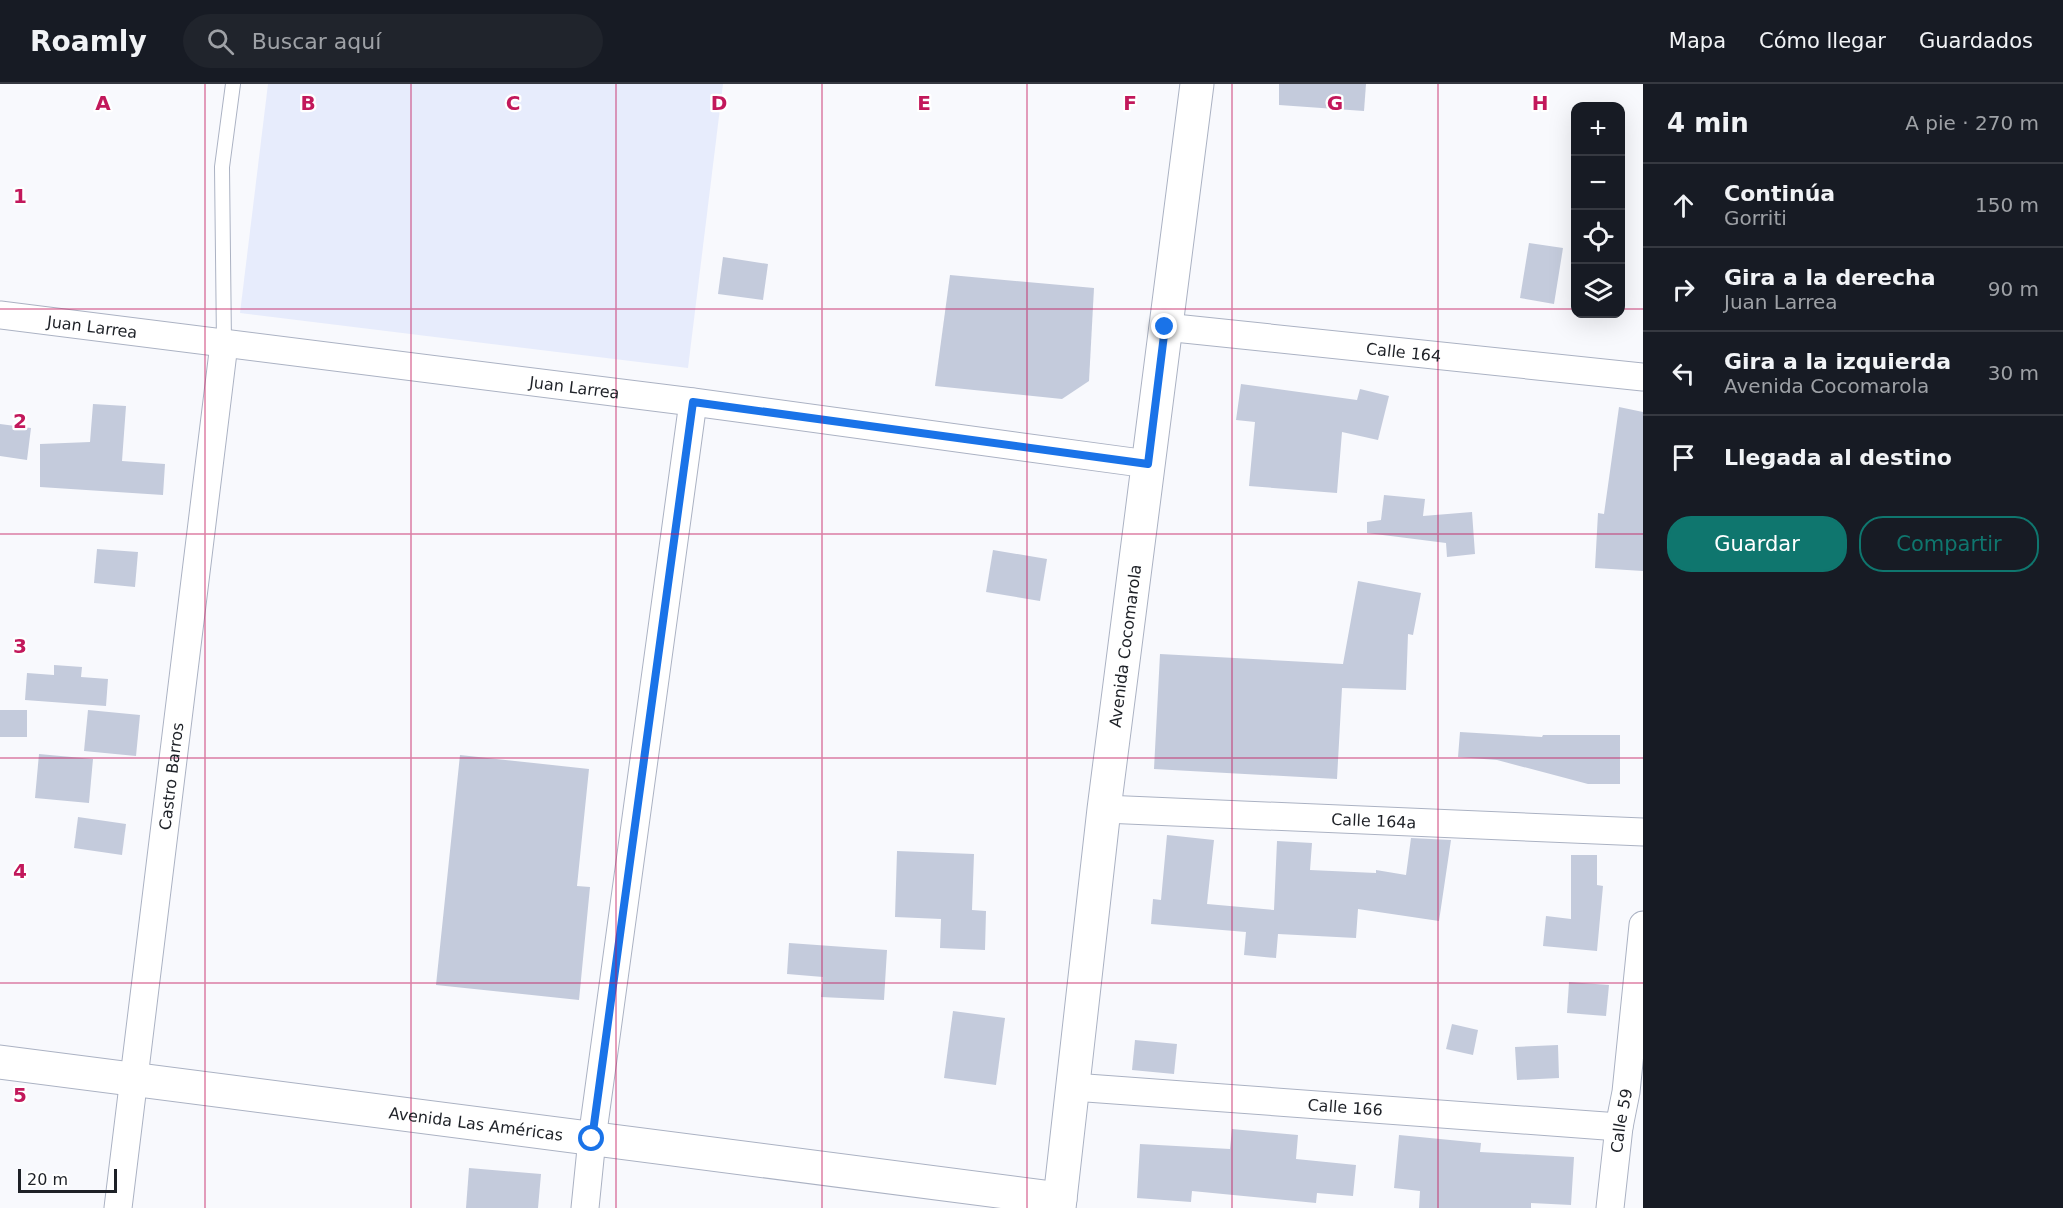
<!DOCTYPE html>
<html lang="es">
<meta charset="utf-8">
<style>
:root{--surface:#171b24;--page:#20242c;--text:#f1f3f6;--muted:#9ea1a6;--line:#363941;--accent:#0f766e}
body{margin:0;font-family:"DejaVu Sans",sans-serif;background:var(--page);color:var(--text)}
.controls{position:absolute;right:18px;top:18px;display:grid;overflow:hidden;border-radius:12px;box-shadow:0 6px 24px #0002}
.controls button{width:54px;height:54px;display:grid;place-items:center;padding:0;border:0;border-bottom:2px solid var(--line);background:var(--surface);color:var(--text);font:30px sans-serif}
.scale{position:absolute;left:18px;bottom:15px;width:99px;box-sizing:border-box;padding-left:6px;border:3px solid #1e2127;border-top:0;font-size:16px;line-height:21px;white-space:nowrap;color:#1e2127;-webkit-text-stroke:4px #fff;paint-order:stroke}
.stop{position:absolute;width:18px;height:18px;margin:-14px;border:4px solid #1a73e8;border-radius:50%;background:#fff}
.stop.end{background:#1a73e8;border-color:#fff;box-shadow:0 2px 6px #0008}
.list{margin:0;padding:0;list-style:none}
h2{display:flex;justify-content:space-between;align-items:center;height:78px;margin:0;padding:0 24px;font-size:26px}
h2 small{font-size:20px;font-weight:400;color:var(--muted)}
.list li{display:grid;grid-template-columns:39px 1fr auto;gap:18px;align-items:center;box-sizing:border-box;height:84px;padding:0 24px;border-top:2px solid var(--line)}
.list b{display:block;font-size:22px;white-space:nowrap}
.list p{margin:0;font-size:20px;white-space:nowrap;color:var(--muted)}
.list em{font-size:20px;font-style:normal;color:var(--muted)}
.actions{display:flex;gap:12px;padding:18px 24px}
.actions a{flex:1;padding:14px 0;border:2px solid var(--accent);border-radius:24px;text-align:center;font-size:21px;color:var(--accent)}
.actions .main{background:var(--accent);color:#fff}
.icon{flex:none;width:33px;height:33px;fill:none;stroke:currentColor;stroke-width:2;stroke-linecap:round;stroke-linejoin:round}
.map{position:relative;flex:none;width:1643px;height:1124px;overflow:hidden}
header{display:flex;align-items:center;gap:36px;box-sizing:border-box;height:84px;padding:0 30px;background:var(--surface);border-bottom:2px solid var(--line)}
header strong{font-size:28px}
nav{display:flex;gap:33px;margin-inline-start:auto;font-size:21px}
.search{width:420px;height:54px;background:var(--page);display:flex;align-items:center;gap:15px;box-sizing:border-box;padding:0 21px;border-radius:33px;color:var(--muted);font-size:22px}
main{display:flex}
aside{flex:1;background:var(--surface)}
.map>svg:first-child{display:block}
.built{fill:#e7ecfc}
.building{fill:#c4cbdc}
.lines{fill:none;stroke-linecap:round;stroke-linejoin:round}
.service-casing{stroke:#abb2c3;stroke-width:16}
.minor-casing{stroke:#abb2c3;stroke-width:29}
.secondary-casing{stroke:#abb2c3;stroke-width:35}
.primary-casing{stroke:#abb2c3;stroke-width:35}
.service{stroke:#fff;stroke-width:14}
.minor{stroke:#fff;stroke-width:27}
.secondary{stroke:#fff;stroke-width:33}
.primary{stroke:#fff;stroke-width:33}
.route{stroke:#1a73e8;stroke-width:8}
.grid{fill:none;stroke:#c2185b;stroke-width:1.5;stroke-opacity:0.55}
.labels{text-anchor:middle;stroke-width:4.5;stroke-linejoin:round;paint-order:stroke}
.street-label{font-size:16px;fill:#1e2127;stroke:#fff}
.grid-label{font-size:20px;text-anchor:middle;font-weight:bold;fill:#c2185b;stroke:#fff;stroke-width:4.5;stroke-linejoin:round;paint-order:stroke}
</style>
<header>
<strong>Roamly</strong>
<div class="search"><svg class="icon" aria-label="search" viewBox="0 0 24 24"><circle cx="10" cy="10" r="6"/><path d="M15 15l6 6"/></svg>Buscar aquí</div>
<nav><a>Mapa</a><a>Cómo llegar</a><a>Guardados</a></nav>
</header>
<main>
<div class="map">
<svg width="1643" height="1124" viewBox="0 0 1643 1124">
<rect width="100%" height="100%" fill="#f8f9fd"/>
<polygon class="built" points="268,0 723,0 688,284 240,229"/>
<g class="building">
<polygon points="1279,0 1366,0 1364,27 1279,21"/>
<polygon points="1529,159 1563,164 1554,220 1520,214"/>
<polygon points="723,173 768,180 763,216 718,210"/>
<polygon points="950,191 1094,204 1089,297 1062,315 935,302"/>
<polygon points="1241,300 1357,316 1360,305 1389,312 1378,356 1342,348 1337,409 1249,402 1255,338 1236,336"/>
<polygon points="93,320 126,322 122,377 165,380 163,411 40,403 40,360 90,358"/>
<polygon points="1619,323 1643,328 1643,487 1595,484 1598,429 1604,430"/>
<polygon points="0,340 31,344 27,376 0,372"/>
<polygon points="1384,411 1425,415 1423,432 1472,428 1475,470 1447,473 1446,459 1367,449 1367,438 1381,436"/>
<polygon points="97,465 138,468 135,503 94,499"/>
<polygon points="993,466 1047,475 1040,517 986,508"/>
<polygon points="1358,497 1421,509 1413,551 1408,550 1406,606 1342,604 1337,695 1154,685 1160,570 1343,580"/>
<polygon points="54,581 82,583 81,593 108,595 106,622 25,616 27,589 54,591"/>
<rect x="0" y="626" width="27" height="27"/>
<polygon points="88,626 140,631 136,672 84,667"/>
<polygon points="1460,648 1542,653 1543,651 1620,651 1620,700 1588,700 1497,676 1458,673"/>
<polygon points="39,670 93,675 89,719 35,714"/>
<polygon points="460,671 589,685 577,802 590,803 579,916 436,901"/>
<polygon points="78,733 126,740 122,771 74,764"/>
<polygon points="1167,751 1214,756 1207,820 1274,826 1277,757 1312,759 1310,786 1376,789 1376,786 1406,791 1411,754 1451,756 1439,837 1358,825 1356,854 1278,850 1276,874 1244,871 1246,848 1151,840 1153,815 1161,816"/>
<polygon points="897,767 974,770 972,826 986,827 985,866 940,864 941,835 895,833"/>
<polygon points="1571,771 1597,771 1597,801 1603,802 1597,867 1543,862 1546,832 1571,835"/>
<polygon points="789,859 887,866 884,916 821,913 823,893 787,890"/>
<polygon points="1569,898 1609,901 1606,932 1567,929"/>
<polygon points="953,927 1005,934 996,1001 944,994"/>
<polygon points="1452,940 1478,946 1473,971 1446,965"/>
<polygon points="1135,956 1177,960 1174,990 1132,986"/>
<polygon points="1558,961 1559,994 1517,996 1515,963"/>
<polygon points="1232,1045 1298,1051 1296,1075 1356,1081 1353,1112 1317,1109 1316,1119 1192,1107 1191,1118 1137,1114 1140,1060 1230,1065"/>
<polygon points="1399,1051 1481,1059 1480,1068 1574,1073 1571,1121 1531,1119 1531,1124 1419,1124 1420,1107 1394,1104"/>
<polygon points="469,1084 541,1090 538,1124 466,1124"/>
</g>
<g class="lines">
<g class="service-casing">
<polyline id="service" points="224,260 222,83 233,0"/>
</g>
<g class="minor-casing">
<g id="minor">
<path id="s1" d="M0,231L693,318L1148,380"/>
<path id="s2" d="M1165,243L1643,293"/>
<path id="s3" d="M1104,725L1643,748"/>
<path id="s4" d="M1073,1003L1619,1043"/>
<path id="s5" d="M118,1124L224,260"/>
<polyline points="585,1124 592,1055 693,318"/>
<path id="s6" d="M1610,1124L1619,1043L1626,1008L1643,841"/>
</g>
</g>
<g class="secondary-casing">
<g id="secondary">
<path id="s7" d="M0,978L1060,1115"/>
</g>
</g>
<g class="primary-casing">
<g id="primary">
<path id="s8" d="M1059,1124L1104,725L1197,0"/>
</g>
</g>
<use href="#service" class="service"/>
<use href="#minor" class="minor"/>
<use href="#secondary" class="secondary"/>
<use href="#primary" class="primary"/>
</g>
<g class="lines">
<polyline class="route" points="592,1055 693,318 1148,380 1165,243"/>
</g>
<path class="grid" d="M205,0V1124M411,0V1124M616,0V1124M822,0V1124M1027,0V1124M1232,0V1124M1438,0V1124M0,225H1576M1620,225H1643M0,450H1643M0,674H1643M0,899H1643"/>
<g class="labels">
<g class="street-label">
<text dy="6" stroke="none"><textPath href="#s1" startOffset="93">Juan Larrea</textPath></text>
<text dy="6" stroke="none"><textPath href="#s2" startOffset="240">Calle 164</textPath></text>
<text dy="6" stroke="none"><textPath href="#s1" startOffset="579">Juan Larrea</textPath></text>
<text dy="6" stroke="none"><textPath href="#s8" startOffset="566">Avenida Cocomarola</textPath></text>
<text dy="6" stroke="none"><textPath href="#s5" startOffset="435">Castro Barros</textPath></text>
<text dy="6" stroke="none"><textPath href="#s3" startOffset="270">Calle 164a</textPath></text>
<text dy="6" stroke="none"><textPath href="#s4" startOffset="273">Calle 166</textPath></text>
<text dy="6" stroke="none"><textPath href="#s6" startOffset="88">Calle 59</textPath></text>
<text dy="6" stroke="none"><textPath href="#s7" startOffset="480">Avenida Las Américas</textPath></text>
</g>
</g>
<g class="grid-label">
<text x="103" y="26">A</text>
<text x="308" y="26">B</text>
<text x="513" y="26">C</text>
<text x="719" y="26">D</text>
<text x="924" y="26">E</text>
<text x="1130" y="26">F</text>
<text x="1335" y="26">G</text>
<text x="1540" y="26">H</text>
<text x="20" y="119">1</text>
<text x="20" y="344">2</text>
<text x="20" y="569">3</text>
<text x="20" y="794">4</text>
<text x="20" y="1018">5</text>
</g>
</svg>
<div class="controls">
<button>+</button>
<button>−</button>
<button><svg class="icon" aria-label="locate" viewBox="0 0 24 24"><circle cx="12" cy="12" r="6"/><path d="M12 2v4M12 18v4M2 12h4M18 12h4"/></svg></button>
<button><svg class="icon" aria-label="layers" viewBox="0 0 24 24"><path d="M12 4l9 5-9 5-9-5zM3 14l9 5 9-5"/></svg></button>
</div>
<div class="scale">20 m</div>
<div class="stop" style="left:592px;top:1055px"></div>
<div class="stop end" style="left:1165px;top:243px"></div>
</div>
<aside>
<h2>4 min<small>A pie · 270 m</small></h2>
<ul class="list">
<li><svg class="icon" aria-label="ahead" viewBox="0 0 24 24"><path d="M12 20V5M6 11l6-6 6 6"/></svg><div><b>Continúa</b><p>Gorriti</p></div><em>150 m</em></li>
<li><svg class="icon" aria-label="right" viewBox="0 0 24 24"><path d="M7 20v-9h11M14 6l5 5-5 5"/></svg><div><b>Gira a la derecha</b><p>Juan Larrea</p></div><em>90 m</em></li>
<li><svg class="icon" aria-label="left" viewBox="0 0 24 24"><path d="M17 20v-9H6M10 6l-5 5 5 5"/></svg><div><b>Gira a la izquierda</b><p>Avenida Cocomarola</p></div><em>30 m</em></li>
<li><svg class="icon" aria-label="arrive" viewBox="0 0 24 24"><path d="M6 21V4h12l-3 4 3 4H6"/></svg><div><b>Llegada al destino</b></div></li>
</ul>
<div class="actions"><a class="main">Guardar</a><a>Compartir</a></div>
</aside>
</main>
